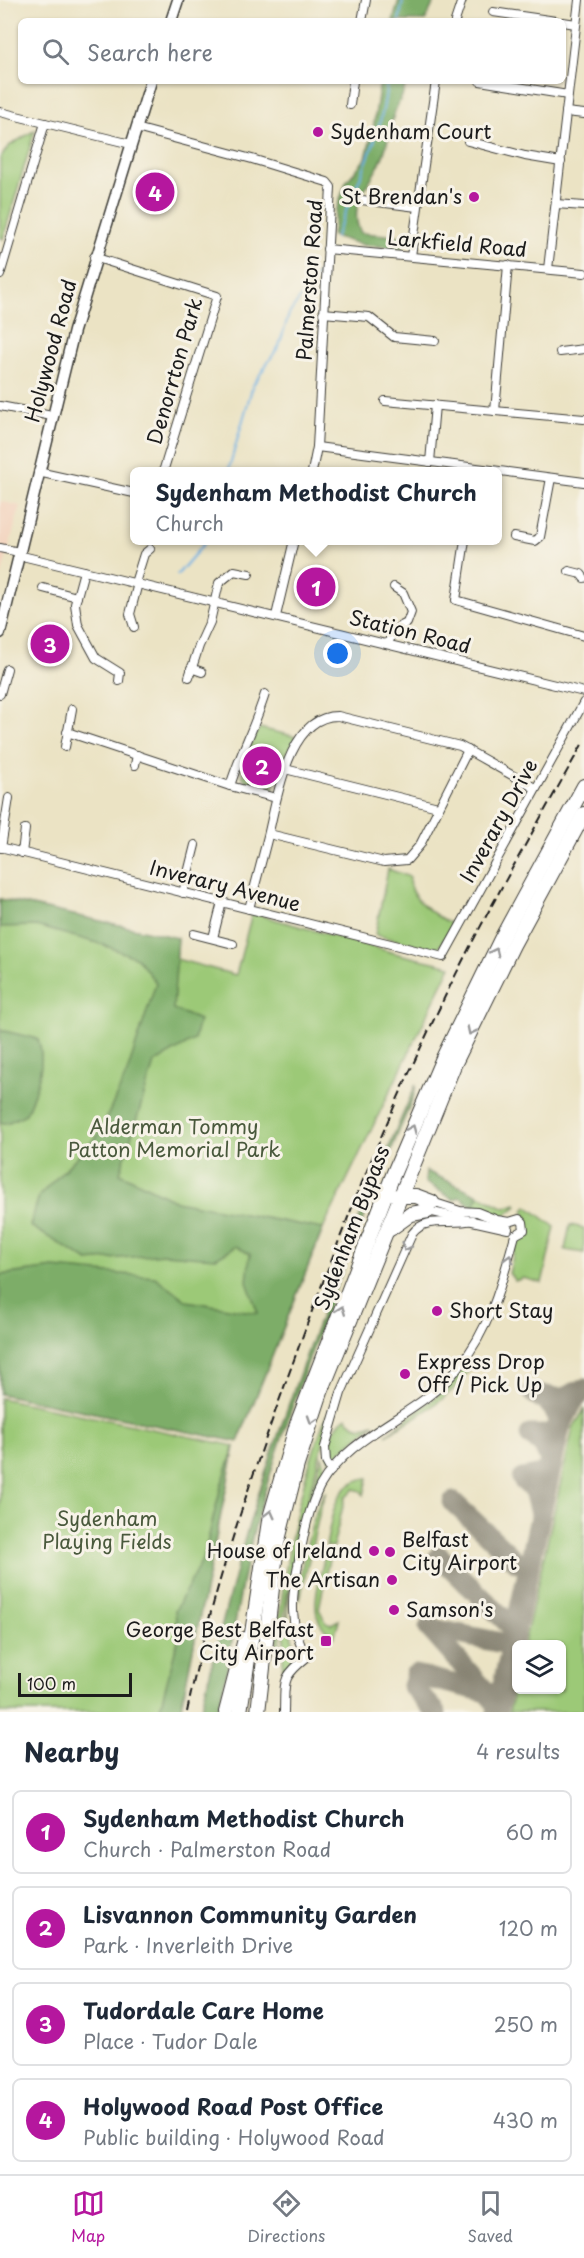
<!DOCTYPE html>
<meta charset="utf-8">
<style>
:root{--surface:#fff;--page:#f6f6f7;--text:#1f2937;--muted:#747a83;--line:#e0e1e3;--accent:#b5179e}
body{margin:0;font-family:"Playpen Sans",sans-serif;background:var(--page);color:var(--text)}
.controls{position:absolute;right:18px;bottom:18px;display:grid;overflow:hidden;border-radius:9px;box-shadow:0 2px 4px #0004}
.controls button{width:54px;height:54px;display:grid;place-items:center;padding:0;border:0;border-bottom:2px solid var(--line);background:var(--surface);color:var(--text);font:30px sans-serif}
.scale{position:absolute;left:18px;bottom:15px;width:114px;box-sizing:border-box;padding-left:6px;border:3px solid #1c1c1c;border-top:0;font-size:16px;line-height:21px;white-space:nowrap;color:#1c1c1c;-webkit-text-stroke:4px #f7f3e8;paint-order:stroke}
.you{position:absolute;left:338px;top:654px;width:21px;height:21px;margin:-15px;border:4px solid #fff;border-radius:50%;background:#1a73e8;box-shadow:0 0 0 9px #1a73e833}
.badge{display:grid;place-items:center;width:39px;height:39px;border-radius:50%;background:var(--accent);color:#fff;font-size:20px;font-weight:700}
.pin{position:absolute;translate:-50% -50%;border:3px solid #fff;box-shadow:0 2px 6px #0006}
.popup{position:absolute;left:130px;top:467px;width:372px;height:78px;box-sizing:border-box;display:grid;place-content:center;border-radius:9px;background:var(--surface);filter:drop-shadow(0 2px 4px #0005);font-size:20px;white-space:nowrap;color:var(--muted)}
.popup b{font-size:22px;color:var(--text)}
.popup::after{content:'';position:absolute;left:50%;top:100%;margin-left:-12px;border:12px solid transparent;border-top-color:var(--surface)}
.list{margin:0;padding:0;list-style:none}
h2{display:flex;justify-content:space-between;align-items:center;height:78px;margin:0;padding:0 24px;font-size:26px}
h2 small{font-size:20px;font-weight:400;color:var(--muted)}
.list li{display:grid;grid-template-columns:39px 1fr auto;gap:18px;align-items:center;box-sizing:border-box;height:84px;margin:0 12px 12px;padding:0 12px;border:2px solid var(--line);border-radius:9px}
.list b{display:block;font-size:22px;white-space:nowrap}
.list p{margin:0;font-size:20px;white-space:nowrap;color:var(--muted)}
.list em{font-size:20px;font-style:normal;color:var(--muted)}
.icon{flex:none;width:33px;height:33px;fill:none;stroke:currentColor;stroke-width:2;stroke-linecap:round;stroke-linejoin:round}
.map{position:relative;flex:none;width:584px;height:1712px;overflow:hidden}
.search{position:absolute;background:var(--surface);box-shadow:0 2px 4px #0004;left:18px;right:18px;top:18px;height:66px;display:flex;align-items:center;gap:15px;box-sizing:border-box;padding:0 21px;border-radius:9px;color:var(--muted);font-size:22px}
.sheet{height:462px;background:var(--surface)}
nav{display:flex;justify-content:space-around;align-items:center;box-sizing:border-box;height:84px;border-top:2px solid var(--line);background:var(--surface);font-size:16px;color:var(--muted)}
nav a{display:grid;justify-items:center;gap:3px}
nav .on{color:var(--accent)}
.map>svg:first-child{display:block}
.built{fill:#f3d4bf}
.green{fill:#9cc977;stroke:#5c724a;stroke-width:1.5}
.forest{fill:#7dad68;stroke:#4c6442;stroke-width:1.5}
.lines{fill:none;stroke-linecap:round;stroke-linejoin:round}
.stream{stroke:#70b2e5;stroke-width:2}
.taxiway{stroke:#848070;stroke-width:21}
.street-casing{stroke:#3b3a35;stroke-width:10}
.secondary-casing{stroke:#3b3a35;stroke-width:13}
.highway-casing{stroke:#3b3a35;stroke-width:16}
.street{stroke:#fff;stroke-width:8}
.secondary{stroke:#fff;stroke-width:10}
.highway{stroke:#fff;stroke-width:14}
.rail{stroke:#1c1c1c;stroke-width:2;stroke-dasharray:9 4.5;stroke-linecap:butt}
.oneway{stroke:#999}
.poi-dot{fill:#b5179e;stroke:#f7f3e8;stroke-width:2}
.labels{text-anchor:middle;stroke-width:6;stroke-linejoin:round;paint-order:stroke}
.poi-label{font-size:20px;fill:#1c1c1c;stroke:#f7f3e8;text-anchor:start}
.street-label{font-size:20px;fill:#1c1c1c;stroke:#f7f3e8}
.park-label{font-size:20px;fill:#49593c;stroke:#f7f3e8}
</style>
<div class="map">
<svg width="584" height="1712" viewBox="0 0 584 1712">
<rect width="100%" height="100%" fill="#f7f3e8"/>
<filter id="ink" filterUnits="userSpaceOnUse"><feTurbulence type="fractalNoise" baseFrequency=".0167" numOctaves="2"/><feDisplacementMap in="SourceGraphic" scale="12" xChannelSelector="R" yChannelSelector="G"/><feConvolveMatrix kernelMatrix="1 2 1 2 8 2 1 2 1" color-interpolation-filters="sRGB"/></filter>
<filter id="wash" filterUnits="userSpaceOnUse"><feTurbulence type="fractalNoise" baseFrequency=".008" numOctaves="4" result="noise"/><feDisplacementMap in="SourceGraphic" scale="24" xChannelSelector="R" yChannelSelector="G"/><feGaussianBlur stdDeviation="1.35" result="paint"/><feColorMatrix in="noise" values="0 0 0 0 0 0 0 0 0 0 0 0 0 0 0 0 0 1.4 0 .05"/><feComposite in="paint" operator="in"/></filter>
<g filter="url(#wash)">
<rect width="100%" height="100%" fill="#ebe3c4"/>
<polygon class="built" points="0,501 20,506 0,581"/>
<g class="green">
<polygon points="35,130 3,239 0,237 0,158 9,146"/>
<polygon points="259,728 297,737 283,760 272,792 251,787 242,777 244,756"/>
<path d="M388,869L410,877C405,897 438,918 454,925L439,947L429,948L375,935Z"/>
<polygon points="0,899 178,938 176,959 236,975 252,913 398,954 451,966 323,1229 238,1442 0,1394"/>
<polygon points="479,1195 505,1208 516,1204 517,1206 502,1218 494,1217 484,1207 472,1209"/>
<path d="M527,1206L555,1227L542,1283L523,1278L515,1281L509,1273C512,1264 513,1253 516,1244C522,1228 535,1237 524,1211Z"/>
<polygon points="570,1225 584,1228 584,1253 565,1250"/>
<path d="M475,1359C458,1396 420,1414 386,1435L436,1397Z"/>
<polygon points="0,1398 235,1446 180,1712 0,1712"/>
<polygon points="584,1410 584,1712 509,1712 516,1678 516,1690 562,1690 562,1644 524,1644 573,1428"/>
<path d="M326,1416L329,1423C307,1498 288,1572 279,1650L276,1653C283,1572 296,1492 326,1416Z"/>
<path d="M346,1417C354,1428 364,1429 375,1423L329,1461C323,1446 334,1426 346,1417Z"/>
<path d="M322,1457L327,1470C307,1500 292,1562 288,1599C286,1615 291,1634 295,1649L292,1657L294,1665L282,1679C284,1599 299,1534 322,1457Z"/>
<path d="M368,1478L364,1495L361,1491L354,1489L345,1498L333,1547L326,1546C332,1518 333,1482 368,1478Z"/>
<path d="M326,1491L321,1506L300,1599C295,1584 315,1504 326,1491Z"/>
<path d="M324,1558L329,1559L319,1609L326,1622L331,1624L339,1620L334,1637C304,1619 319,1586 324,1558Z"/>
</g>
<g class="forest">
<polygon points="399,0 435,0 425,21 393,21"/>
<path d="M380,81H406C404,97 400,98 395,111C390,127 388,145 381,161C371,183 346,206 361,233L399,236L404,239L403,248L363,245L332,236L336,211L346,182L366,158L373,130Z"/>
<polygon points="0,899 178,938 173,1009 199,1020 194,1040 154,1063 120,1173 176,1201 323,1229 238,1442 0,1394 0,1275 54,1268 155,1277 187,1301 258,1313 247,1282 250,1254 236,1246 216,1258 164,1254 88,1261 30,1226 39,1196 99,1134 127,1073 156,983 137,958 101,944 36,926 0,927"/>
<path d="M0,1030L38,1039C47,1063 36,1090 26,1114L7,1123H0Z"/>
<path d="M416,1084L414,1095C358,1230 301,1367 260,1508C243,1566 235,1627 224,1686L216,1712H200C217,1648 231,1582 251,1518C297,1371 354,1225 416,1084Z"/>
<polygon points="426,1171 479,1195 473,1207 460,1197 454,1200 425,1182"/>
<polygon points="235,1446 180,1712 159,1712 178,1640 175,1611 204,1556 221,1486"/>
</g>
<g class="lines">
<g class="stream">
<polyline points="399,21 403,0"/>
<path d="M335,238C355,184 383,139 387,81"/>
<polyline points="228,472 253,385 279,346 289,314 319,272"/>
<polyline points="177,575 207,540"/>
</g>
<g class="taxiway">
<polyline points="453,1502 517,1562"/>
<path d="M540,1514L534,1490L522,1479L542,1475L552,1464L543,1445L530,1435H546L560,1427C558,1409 549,1402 533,1393L561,1399L583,1389"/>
<polyline points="439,1556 515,1630"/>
<polyline points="429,1628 498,1705"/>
<polyline points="429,1628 512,1645"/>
<polyline points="415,1675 487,1692"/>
<polyline points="412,1686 436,1712"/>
<polyline points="497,1712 560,1427 573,1402 584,1389"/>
</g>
</g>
</g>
<g filter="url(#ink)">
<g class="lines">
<g class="street-casing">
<g id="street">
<polyline points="493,12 556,21"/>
<polyline points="362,21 366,0"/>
<polyline points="455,21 462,0"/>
<polyline points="563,22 576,24"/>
<polyline points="480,81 568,95"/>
<polyline points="350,105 353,81"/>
<polyline points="0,112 131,144"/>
<polyline points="566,112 584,114"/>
<polyline points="136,128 252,159 327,182 331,187 317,447 312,472"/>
<polyline points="468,141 525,156 561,162"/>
<polyline points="362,200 417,207"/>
<polyline points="556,204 584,206"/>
<polyline points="327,249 584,273"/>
<polyline points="411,256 436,81"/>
<polyline points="94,257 217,296 163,472"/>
<polyline points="548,269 579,0"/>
<polyline points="0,275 45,123"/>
<polyline points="323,313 369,317 394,337 435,341"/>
<polyline points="560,352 584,349"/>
<polyline points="385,401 584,419"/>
<polyline points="0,406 52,416"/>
<polyline points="495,411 508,265"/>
<polyline points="317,447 584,482"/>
<polyline points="430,462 435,405"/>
<polyline points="38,472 134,493"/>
<polyline points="514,537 535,541 540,537 551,478"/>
<polyline points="465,540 456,600 584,636"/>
<polyline points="0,548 19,552"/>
<polyline points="18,555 584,692"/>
<polyline points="84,571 75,604 78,625 96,658 120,673 119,681"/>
<polyline points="569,571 581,574 584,578"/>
<polyline points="135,583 144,554 150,549"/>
<polyline points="43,588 77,597"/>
<polyline points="276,616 294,540"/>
<polyline points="134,627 130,614 138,583"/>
<polyline points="388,643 395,629 407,623 411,612 403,593 394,587"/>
<polyline points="191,668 202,672"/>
<polyline points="189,677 199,646 210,622 219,583 234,571 249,574"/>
<polyline points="0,694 7,669"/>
<polyline points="67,732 230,786 276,798"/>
<polyline points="65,747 72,709"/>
<polyline points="135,765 137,755"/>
<polyline points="285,769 438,807"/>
<path d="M230,786C240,754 255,726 265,694"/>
<polyline points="269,834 384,862 407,860 420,845 468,750"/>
<polyline points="0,847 443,957 584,702"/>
<polyline points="1,848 9,798"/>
<polyline points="22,853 25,829"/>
<polyline points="183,893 195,845"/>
<path d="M249,909C255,885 262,860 268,836C277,800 288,715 338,716L460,746L535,788"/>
<polyline points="194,934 233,944"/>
<polyline points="213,938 222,902"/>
<polyline points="432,1202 460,1211 477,1212 497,1220 509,1222 519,1219 523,1222 524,1230 515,1235"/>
<polyline points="428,1211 508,1229"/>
<path d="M331,1471L326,1462L325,1447L341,1393L412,1234C426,1215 451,1226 472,1220"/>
<path d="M284,1712C285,1680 281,1678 307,1657C289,1629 291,1597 298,1565C303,1539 308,1509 320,1486C351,1432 419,1416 458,1368C490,1329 502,1283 515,1235"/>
</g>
</g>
<g class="secondary-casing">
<g id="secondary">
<polyline points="171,21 178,0"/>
<polyline points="0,633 74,331 151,81"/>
</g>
</g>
<g class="highway-casing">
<g id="highway">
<polyline points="397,1196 416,1196 432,1202"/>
<polyline points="390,1229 411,1214 428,1211"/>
<polyline points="226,1712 245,1639"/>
<polyline points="240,1712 269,1521 297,1424 393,1175 443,1058 501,939 584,786"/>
<polyline points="258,1712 277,1544 297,1465 321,1392 454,1065 513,945 584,814"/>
</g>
</g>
<use href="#street" class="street"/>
<use href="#secondary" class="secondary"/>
<use href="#highway" class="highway"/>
<path class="rail" d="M187,1712C211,1595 250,1480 291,1368C335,1247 382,1127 438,1011C482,918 534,830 584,741"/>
</g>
<defs><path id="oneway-chevron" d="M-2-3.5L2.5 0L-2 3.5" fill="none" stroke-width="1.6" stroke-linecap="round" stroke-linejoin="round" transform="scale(1.5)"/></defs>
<g class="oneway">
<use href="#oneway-chevron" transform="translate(495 952) rotate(-64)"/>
<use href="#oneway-chevron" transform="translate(471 1031) rotate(116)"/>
<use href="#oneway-chevron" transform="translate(412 1129) rotate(-67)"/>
<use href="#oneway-chevron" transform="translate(406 1247) rotate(116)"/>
<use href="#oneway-chevron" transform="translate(509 1259) rotate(-75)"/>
<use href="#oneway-chevron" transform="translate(341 1310) rotate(-69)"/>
<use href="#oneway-chevron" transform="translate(312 1420) rotate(108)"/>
<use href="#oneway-chevron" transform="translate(270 1514) rotate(-76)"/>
</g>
</g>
<g class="poi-dot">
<circle cx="318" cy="132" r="6"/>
<circle cx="474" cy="197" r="6"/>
<circle cx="437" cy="1311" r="6"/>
<circle cx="405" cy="1374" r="6"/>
<circle cx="374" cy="1551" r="6"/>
<circle cx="390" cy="1552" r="6"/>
<circle cx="392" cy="1580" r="6"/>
<circle cx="394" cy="1610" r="6"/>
<rect x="320" y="1635" width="12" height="12" rx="3"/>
</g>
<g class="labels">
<g class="poi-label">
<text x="330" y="139">Sydenham Court</text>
<text x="462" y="204" text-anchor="end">St Brendan's</text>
<text x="449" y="1318">Short Stay</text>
<text x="417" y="1369">Express Drop<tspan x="417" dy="23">Off / Pick Up</tspan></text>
<text x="402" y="1547">Belfast<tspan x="402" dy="23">City Airport</tspan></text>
<text x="362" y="1558" text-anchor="end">House of Ireland</text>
<text x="380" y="1587" text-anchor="end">The Artisan</text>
<text x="406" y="1617">Samson's</text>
<text x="314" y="1637" text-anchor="end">George Best Belfast<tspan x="314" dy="23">City Airport</tspan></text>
</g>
<g class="street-label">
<text transform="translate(457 244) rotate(5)" y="7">Larkfield Road</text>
<text transform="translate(310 280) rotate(-86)" y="7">Palmerston Road</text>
<text transform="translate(51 351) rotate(-75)" y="7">Holywood Road</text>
<text transform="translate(175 371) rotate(-74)" y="7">Denorrton Park</text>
<text transform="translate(410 632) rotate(14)" y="7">Station Road</text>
<text transform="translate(499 821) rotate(-61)" y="7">Inverary Drive</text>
<text transform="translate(225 886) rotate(14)" y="7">Inverary Avenue</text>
<text transform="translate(352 1228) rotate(-69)" y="7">Sydenham Bypass</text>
</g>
<g class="park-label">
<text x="174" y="1134">Alderman Tommy<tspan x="174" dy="23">Patton Memorial Park</tspan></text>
<text x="107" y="1526">Sydenham<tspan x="107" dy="23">Playing Fields</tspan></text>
</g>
</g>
</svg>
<div class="controls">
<button><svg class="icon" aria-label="layers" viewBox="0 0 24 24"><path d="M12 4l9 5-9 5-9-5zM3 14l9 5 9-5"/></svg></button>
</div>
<div class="scale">100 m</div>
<div class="you"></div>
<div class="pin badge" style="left:316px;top:587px">1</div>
<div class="popup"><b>Sydenham Methodist Church</b>Church</div>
<div class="pin badge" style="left:262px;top:766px">2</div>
<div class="pin badge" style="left:50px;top:644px">3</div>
<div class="pin badge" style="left:155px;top:192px">4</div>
<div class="search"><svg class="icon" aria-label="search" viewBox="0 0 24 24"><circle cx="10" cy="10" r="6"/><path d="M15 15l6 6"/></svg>Search here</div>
</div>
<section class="sheet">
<h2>Nearby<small>4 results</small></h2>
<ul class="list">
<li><span class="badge">1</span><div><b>Sydenham Methodist Church</b><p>Church · Palmerston Road</p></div><em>60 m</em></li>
<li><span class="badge">2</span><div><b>Lisvannon Community Garden</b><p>Park · Inverleith Drive</p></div><em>120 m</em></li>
<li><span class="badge">3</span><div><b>Tudordale Care Home</b><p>Place · Tudor Dale</p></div><em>250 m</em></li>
<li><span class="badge">4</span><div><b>Holywood Road Post Office</b><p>Public building · Holywood Road</p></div><em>430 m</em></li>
</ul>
</section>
<nav>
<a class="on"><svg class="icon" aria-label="map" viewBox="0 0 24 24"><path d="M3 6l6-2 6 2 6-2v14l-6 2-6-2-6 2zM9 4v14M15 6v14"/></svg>Map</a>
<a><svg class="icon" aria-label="directions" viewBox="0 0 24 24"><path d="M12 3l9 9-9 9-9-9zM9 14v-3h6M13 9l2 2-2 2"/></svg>Directions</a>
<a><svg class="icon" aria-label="saved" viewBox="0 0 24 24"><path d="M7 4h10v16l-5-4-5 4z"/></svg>Saved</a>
</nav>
